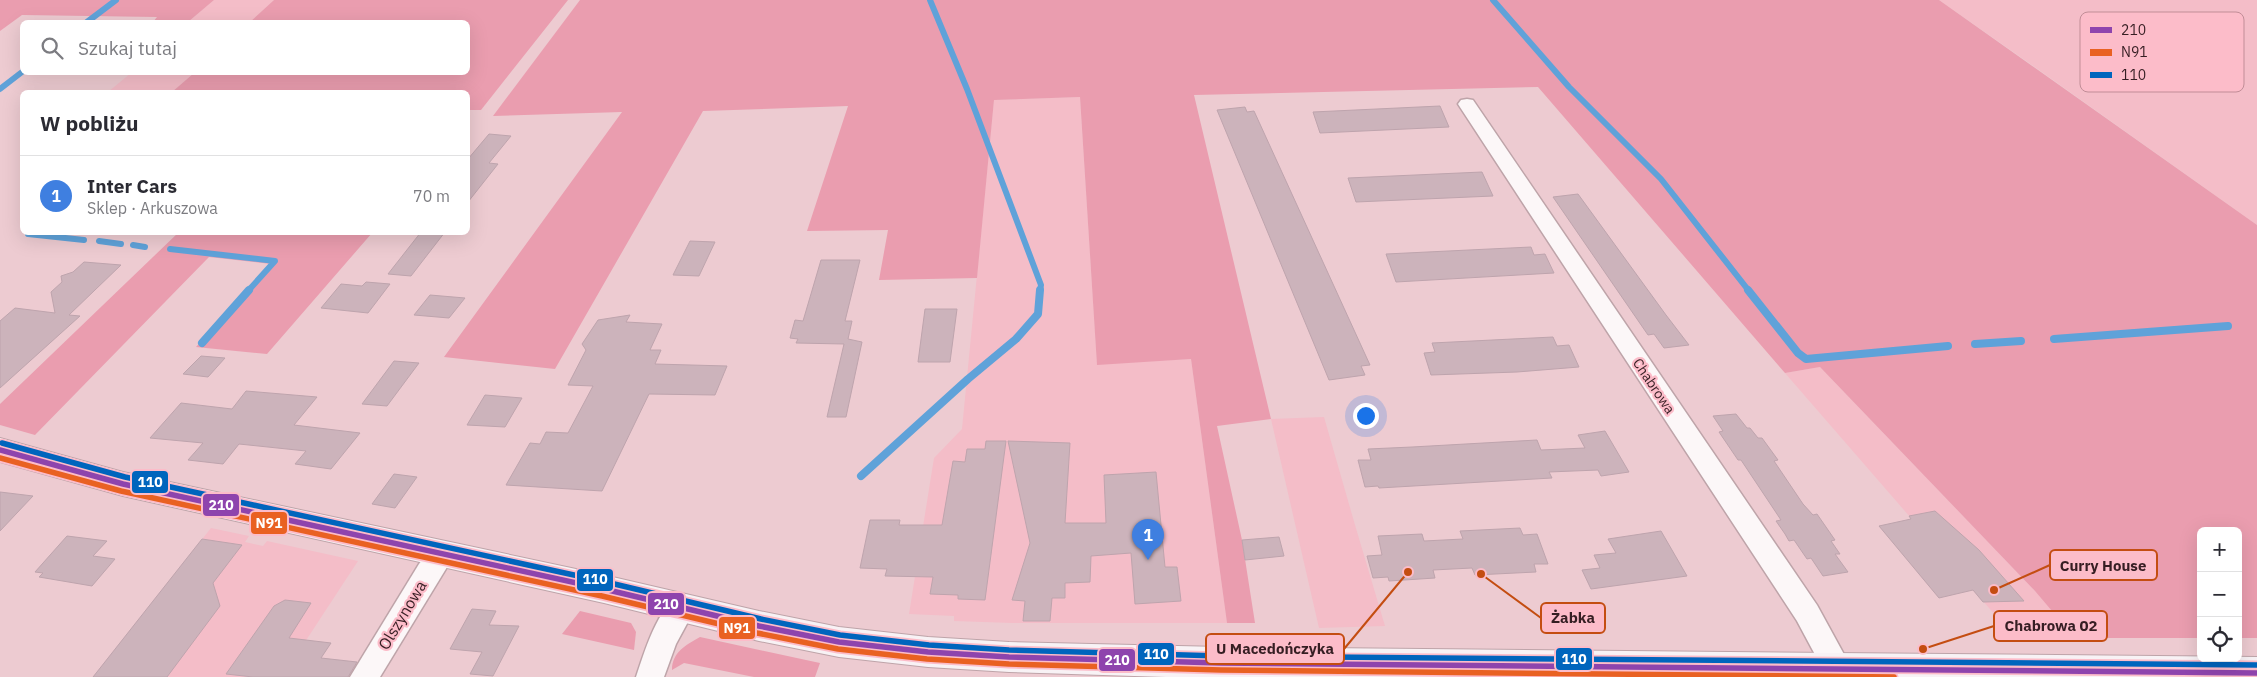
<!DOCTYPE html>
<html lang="pl">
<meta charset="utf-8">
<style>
:root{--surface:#fff;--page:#f7f7f7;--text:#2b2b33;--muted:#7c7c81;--line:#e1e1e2;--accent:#765b60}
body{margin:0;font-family:"IBM Plex Sans",sans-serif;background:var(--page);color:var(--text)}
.controls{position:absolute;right:15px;bottom:15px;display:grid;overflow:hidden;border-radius:8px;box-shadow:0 5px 20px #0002}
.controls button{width:45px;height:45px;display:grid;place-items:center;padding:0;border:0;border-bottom:1px solid var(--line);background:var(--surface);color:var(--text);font:25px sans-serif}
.you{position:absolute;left:1365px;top:415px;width:18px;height:18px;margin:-12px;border:4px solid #fff;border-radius:50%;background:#1a73e8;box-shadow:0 0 0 8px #1a73e833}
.badge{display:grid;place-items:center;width:32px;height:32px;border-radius:50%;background:var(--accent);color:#fff;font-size:16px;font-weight:700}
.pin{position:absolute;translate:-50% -41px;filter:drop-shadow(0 1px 2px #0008)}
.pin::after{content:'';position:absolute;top:26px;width:18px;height:15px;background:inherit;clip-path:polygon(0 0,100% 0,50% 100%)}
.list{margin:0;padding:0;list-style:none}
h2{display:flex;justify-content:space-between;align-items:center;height:65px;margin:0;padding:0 20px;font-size:21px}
h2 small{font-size:16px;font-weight:400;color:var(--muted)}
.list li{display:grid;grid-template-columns:32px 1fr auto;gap:15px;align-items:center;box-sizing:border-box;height:80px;padding:0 20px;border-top:1px solid var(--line)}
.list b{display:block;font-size:19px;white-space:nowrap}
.list p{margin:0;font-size:16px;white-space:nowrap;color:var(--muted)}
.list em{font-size:16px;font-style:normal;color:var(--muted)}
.icon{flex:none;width:28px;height:28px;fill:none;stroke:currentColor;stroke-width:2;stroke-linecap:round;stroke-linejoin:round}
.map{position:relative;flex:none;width:2257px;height:677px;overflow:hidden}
.search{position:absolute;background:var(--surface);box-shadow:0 5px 20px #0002;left:20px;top:20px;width:450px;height:55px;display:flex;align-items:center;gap:12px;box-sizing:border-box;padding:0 18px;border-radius:8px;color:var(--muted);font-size:19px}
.panel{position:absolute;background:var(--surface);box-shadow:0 5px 20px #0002;left:20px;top:90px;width:450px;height:145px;border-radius:8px}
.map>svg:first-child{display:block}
.built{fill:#f4bdc8}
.green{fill:#ea9daf}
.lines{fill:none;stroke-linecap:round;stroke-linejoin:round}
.stream-far1{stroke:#5fa2d9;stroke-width:6}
.stream{stroke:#5fa2d9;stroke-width:8}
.building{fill:#ccb3bb;stroke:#bea4ad}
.street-casing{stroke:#bea4a9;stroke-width:3}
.secondary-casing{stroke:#bea4a9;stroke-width:2}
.street{fill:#fcf7f8;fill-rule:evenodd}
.secondary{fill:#f8f2f5;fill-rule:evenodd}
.bus-1-casing{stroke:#fcbcc9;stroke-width:9}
.bus-2-casing{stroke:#fcbcc9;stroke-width:9}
.bus-3-casing{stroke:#fcbcc9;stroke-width:9}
.bus-1{stroke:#8e44ad;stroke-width:5.5}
.bus-2{stroke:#e96122;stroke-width:5.5}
.bus-3{stroke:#0065bd;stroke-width:5.5}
.labels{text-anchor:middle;stroke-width:4.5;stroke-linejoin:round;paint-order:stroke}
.street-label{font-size:14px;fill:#361e23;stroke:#fcbcc9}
.near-street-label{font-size:16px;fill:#361e23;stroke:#fcbcc9}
.key{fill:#fcbcc9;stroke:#c18d97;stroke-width:1}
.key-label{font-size:14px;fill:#361e23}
.leader{fill:none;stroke:#c44d11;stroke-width:2}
.callout-dot{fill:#c44d11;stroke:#fcbcc9;stroke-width:2}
.callout{fill:#fcbcc9;stroke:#c44d11;stroke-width:2}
.callout-label{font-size:15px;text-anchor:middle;font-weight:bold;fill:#361e23}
.line-badge{stroke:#fcbcc9;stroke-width:2}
.badge-label{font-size:14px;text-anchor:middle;font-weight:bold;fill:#fff}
</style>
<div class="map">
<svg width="2257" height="677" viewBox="0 0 2257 677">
<rect width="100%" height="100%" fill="#edcbd1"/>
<g class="built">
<polygon points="214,0 274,0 250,22 188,22"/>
<polygon points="1939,0 2257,0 2257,225 2022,58"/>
<polygon points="131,73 194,73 172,92 108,92"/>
<polygon points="1080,97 1097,364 1191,359 1227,623 1012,623 954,621 954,616 909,614 934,458 962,429 994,100"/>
<polygon points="1820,367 2035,591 2072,632 2009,631 1785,373"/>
<polygon points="1324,417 1355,525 1385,626 1319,628 1271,419"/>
<polygon points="211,528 249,536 245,542 263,546 267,541 358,561 282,677 93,677"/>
</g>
<g class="green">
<polygon points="0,0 214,0 188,22 153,22 157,17 22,15 0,31"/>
<polygon points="274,0 568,0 481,110 468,110 468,92 172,92 194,73 468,72 468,22 250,22"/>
<polygon points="580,0 1939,0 2257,225 2257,638 2238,638 2238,531 2201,531 2201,638 2075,638 2035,591 1820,367 1785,373 1538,87 1194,95 1271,419 1217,426 1242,540 1255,623 1227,623 1191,359 1097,365 1080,97 994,100 977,278 879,280 888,230 807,231 848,106 703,111 555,369 444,357 622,112 493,116"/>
<polygon points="179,232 372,233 267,354 196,347 271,264 209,257 35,435 0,425 0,404"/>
<polygon points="580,611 631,623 636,632 634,650 562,634"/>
<path d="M700,637L806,660L820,663L815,677H754L684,663L672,670C672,652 686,645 700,637Z"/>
</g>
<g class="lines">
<g class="stream-far1">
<polyline points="930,0 967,89 1041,285 1040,291"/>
<polyline points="1493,0 1569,87 1661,179 1749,291"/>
<polyline points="87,22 116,0"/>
<polyline points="0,89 22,72"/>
<polyline points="28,234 84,240"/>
<polyline points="99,241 121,244"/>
<polyline points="133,245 145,247"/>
<polyline points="170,249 275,261 248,291"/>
</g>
<g class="stream">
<polyline points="1748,290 1798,353 1806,359 1948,346"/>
<polyline points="2054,339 2228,326"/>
<polyline points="202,343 249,290"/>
<polyline points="1975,344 2021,341"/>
<polyline points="861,476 968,379 1016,339 1038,314 1040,290"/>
</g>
</g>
<g class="building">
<polygon points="1440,106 1449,127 1320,133 1313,112"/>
<polygon points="1245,107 1247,112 1254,111 1370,365 1361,366 1365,375 1329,380 1217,110"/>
<polygon points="489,134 511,136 489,163 498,164 468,202 468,159"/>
<polygon points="1482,172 1493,196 1356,202 1348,178"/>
<polygon points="1578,194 1666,315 1689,345 1664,348 1654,334 1648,335 1553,197"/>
<polygon points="421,232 445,232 411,276 388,274"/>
<polygon points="690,241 715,242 699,276 673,275"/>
<polygon points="1531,247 1534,255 1545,254 1554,273 1396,282 1386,254"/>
<polygon points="821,260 860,260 845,321 852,321 848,339 862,342 846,417 827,417 844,344 796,343 798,339 790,338 795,320 803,321"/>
<polygon points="84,262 121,265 69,315 80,316 0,388 0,321 15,308 55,313 51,292 62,282 61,276 73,272"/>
<polygon points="366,282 390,284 368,313 321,308 341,284 362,286"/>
<polygon points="430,295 465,298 449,318 414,315"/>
<polygon points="925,309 957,309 950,362 918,362"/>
<polygon points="630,315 626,322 662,324 650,350 661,350 655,364 727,366 715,395 649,394 602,491 506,485 530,443 540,444 546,432 568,433 593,386 568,385 586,350 582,344 598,320"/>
<polygon points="1553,337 1557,346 1569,345 1579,367 1517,372 1431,375 1424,353 1435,352 1432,343"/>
<polygon points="201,356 225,358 208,377 183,374"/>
<polygon points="394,361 419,363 387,406 362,404"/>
<polygon points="246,391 317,397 294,425 360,433 331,469 295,464 306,451 239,444 223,464 188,460 203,443 150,438 181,403 232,409"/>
<polygon points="485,395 522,398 505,427 467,425"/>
<polygon points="1736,414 1747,428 1750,428 1758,438 1762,438 1778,460 1774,461 1803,504 1813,515 1817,514 1835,540 1831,541 1840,554 1835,554 1848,572 1823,576 1811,558 1807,559 1794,540 1789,541 1785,534 1776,521 1781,520 1741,460 1738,460 1719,432 1723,431 1713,416"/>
<polygon points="1605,431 1629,472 1601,476 1598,470 1549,472 1552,478 1379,488 1378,486 1365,487 1358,460 1371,460 1368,449 1412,447 1537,440 1541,450 1585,448 1578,435"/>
<polygon points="986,441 1006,441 985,600 958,599 958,595 930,594 933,577 885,576 887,569 860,568 870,520 900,520 899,525 942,525 953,461 965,462 967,449 985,449"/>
<polygon points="1008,441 1070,443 1065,523 1106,523 1104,475 1156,472 1165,567 1177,567 1181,601 1135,604 1131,553 1091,556 1090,582 1065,583 1065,598 1052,598 1050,621 1023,621 1025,601 1012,600 1030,543"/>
<polygon points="394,474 417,477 395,508 372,504"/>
<polygon points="0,492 33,496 0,531"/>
<polygon points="1935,511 1979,550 2024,601 1983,602 1973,590 1939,598 1879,526 1911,519 1909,516"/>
<polygon points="1520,528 1523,535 1537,534 1548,564 1534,564 1536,572 1475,575 1472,568 1433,570 1435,578 1389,581 1388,577 1373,578 1367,556 1382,555 1378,536 1422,534 1424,541 1463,539 1460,531"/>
<polygon points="1661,531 1687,576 1591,589 1582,570 1600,568 1594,555 1616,553 1608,539"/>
<polygon points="67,536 107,541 93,556 115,559 92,586 39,577 43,573 35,572"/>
<polygon points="1279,537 1284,556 1245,560 1242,540"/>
<polygon points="202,539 242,545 213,583 220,606 167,677 93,677"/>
<polygon points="285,600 311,603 289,638 331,643 321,658 357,662 348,677 253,677 226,674 274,606"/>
<polygon points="472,609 496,611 489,625 519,626 493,676 470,674 482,652 450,649"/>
</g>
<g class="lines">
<g class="street-casing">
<g id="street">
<polygon points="1467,99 1473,100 1817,605 1852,669 1849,677 1827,677 1797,621 1458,104 1461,100"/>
<polygon points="442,543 451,546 455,554 380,677 350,677 419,564 433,546"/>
<path d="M682,595L692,599L696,607L676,644L664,677H636C644,654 658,604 682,595Z"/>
</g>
</g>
<g class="secondary-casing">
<polygon id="secondary" points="0,438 123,472 604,575 759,611 839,627 928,637 1009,642 1221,647 2257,657 2257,677 1166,677 1009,672 928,667 839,657 759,641 604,603 123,496 0,462"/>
</g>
<use href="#street" class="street"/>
<use href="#secondary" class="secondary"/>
<g class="bus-1-casing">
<polyline id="bus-1" points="0,450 123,484 604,589 759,626 839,642 928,652 1009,657 1221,663 2257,673"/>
</g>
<g class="bus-2-casing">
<polyline id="bus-2" points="0,458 121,491 602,596 757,633 838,649 927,659 1009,664 1221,670 1894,677"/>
</g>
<g class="bus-3-casing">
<polyline id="bus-3" points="2,443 125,477 606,582 761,619 840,635 929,645 1009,650 1221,656 2257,665"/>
</g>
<use href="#bus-1" class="bus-1"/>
<use href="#bus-2" class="bus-2"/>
<use href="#bus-3" class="bus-3"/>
</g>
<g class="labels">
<g class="street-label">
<text transform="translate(1654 386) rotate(56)" y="5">Chabrowa</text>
</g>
<g class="near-street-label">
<text transform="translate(402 615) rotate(-59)" y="6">Olszynowa</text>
</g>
</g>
<rect x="2080" y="12" width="164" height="80" rx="8" class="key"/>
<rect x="2090" y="27" width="22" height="6" fill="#8e44ad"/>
<rect x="2090" y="49" width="22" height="7" fill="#e96122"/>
<rect x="2090" y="72" width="22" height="6" fill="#0065bd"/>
<g class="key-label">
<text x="2121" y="35">210</text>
<text x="2121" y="57">N91</text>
<text x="2121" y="80">110</text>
</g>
<path class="leader" d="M1994 590L2050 565M1481 574L1541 618M1923 649L1994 626M1408 572L1344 649"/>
<g class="callout-dot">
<circle cx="1994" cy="590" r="5"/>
<circle cx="1481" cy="574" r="5"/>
<circle cx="1923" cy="649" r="5"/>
<circle cx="1408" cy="572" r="5"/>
</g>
<g class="callout">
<rect x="2050" y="550" width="107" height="30" rx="5"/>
<rect x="1541" y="603" width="64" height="30" rx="5"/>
<rect x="1994" y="611" width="113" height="30" rx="5"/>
<rect x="1206" y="634" width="138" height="30" rx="5"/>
</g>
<g class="callout-label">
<text x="2103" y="571">Curry House</text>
<text x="1573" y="623">Żabka</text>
<text x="2051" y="631">Chabrowa 02</text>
<text x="1275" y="654">U Macedończyka</text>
</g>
<g class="line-badge">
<rect x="131" y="470" width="38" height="24" rx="5" fill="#0065bd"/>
<rect x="202" y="493" width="38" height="24" rx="5" fill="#8e44ad"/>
<rect x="250" y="511" width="38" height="24" rx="5" fill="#e96122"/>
<rect x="576" y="568" width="38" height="24" rx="5" fill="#0065bd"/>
<rect x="647" y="592" width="38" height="24" rx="5" fill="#8e44ad"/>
<rect x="718" y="616" width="38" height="24" rx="5" fill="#e96122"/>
<rect x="1137" y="642" width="38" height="24" rx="5" fill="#0065bd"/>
<rect x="1555" y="647" width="38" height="24" rx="5" fill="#0065bd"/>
<rect x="1098" y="648" width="38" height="24" rx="5" fill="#8e44ad"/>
</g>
<g class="badge-label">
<text x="150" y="487">110</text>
<text x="221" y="510">210</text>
<text x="269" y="528">N91</text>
<text x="595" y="584">110</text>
<text x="666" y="609">210</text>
<text x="737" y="633">N91</text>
<text x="1156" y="659">110</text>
<text x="1574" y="664">110</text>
<text x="1117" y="665">210</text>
</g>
</svg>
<div class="controls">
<button>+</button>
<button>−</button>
<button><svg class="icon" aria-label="locate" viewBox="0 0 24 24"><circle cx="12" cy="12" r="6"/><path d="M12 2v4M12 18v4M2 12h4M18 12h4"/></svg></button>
</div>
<div class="you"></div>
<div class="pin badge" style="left:1148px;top:560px;background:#3f7fe0">1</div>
<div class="search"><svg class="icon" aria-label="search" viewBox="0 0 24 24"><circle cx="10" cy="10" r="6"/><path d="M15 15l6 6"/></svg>Szukaj tutaj</div>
<section class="panel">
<h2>W pobliżu<small></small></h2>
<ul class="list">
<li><span class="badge" style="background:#3f7fe0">1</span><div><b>Inter Cars</b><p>Sklep · Arkuszowa</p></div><em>70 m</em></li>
</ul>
</section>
</div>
